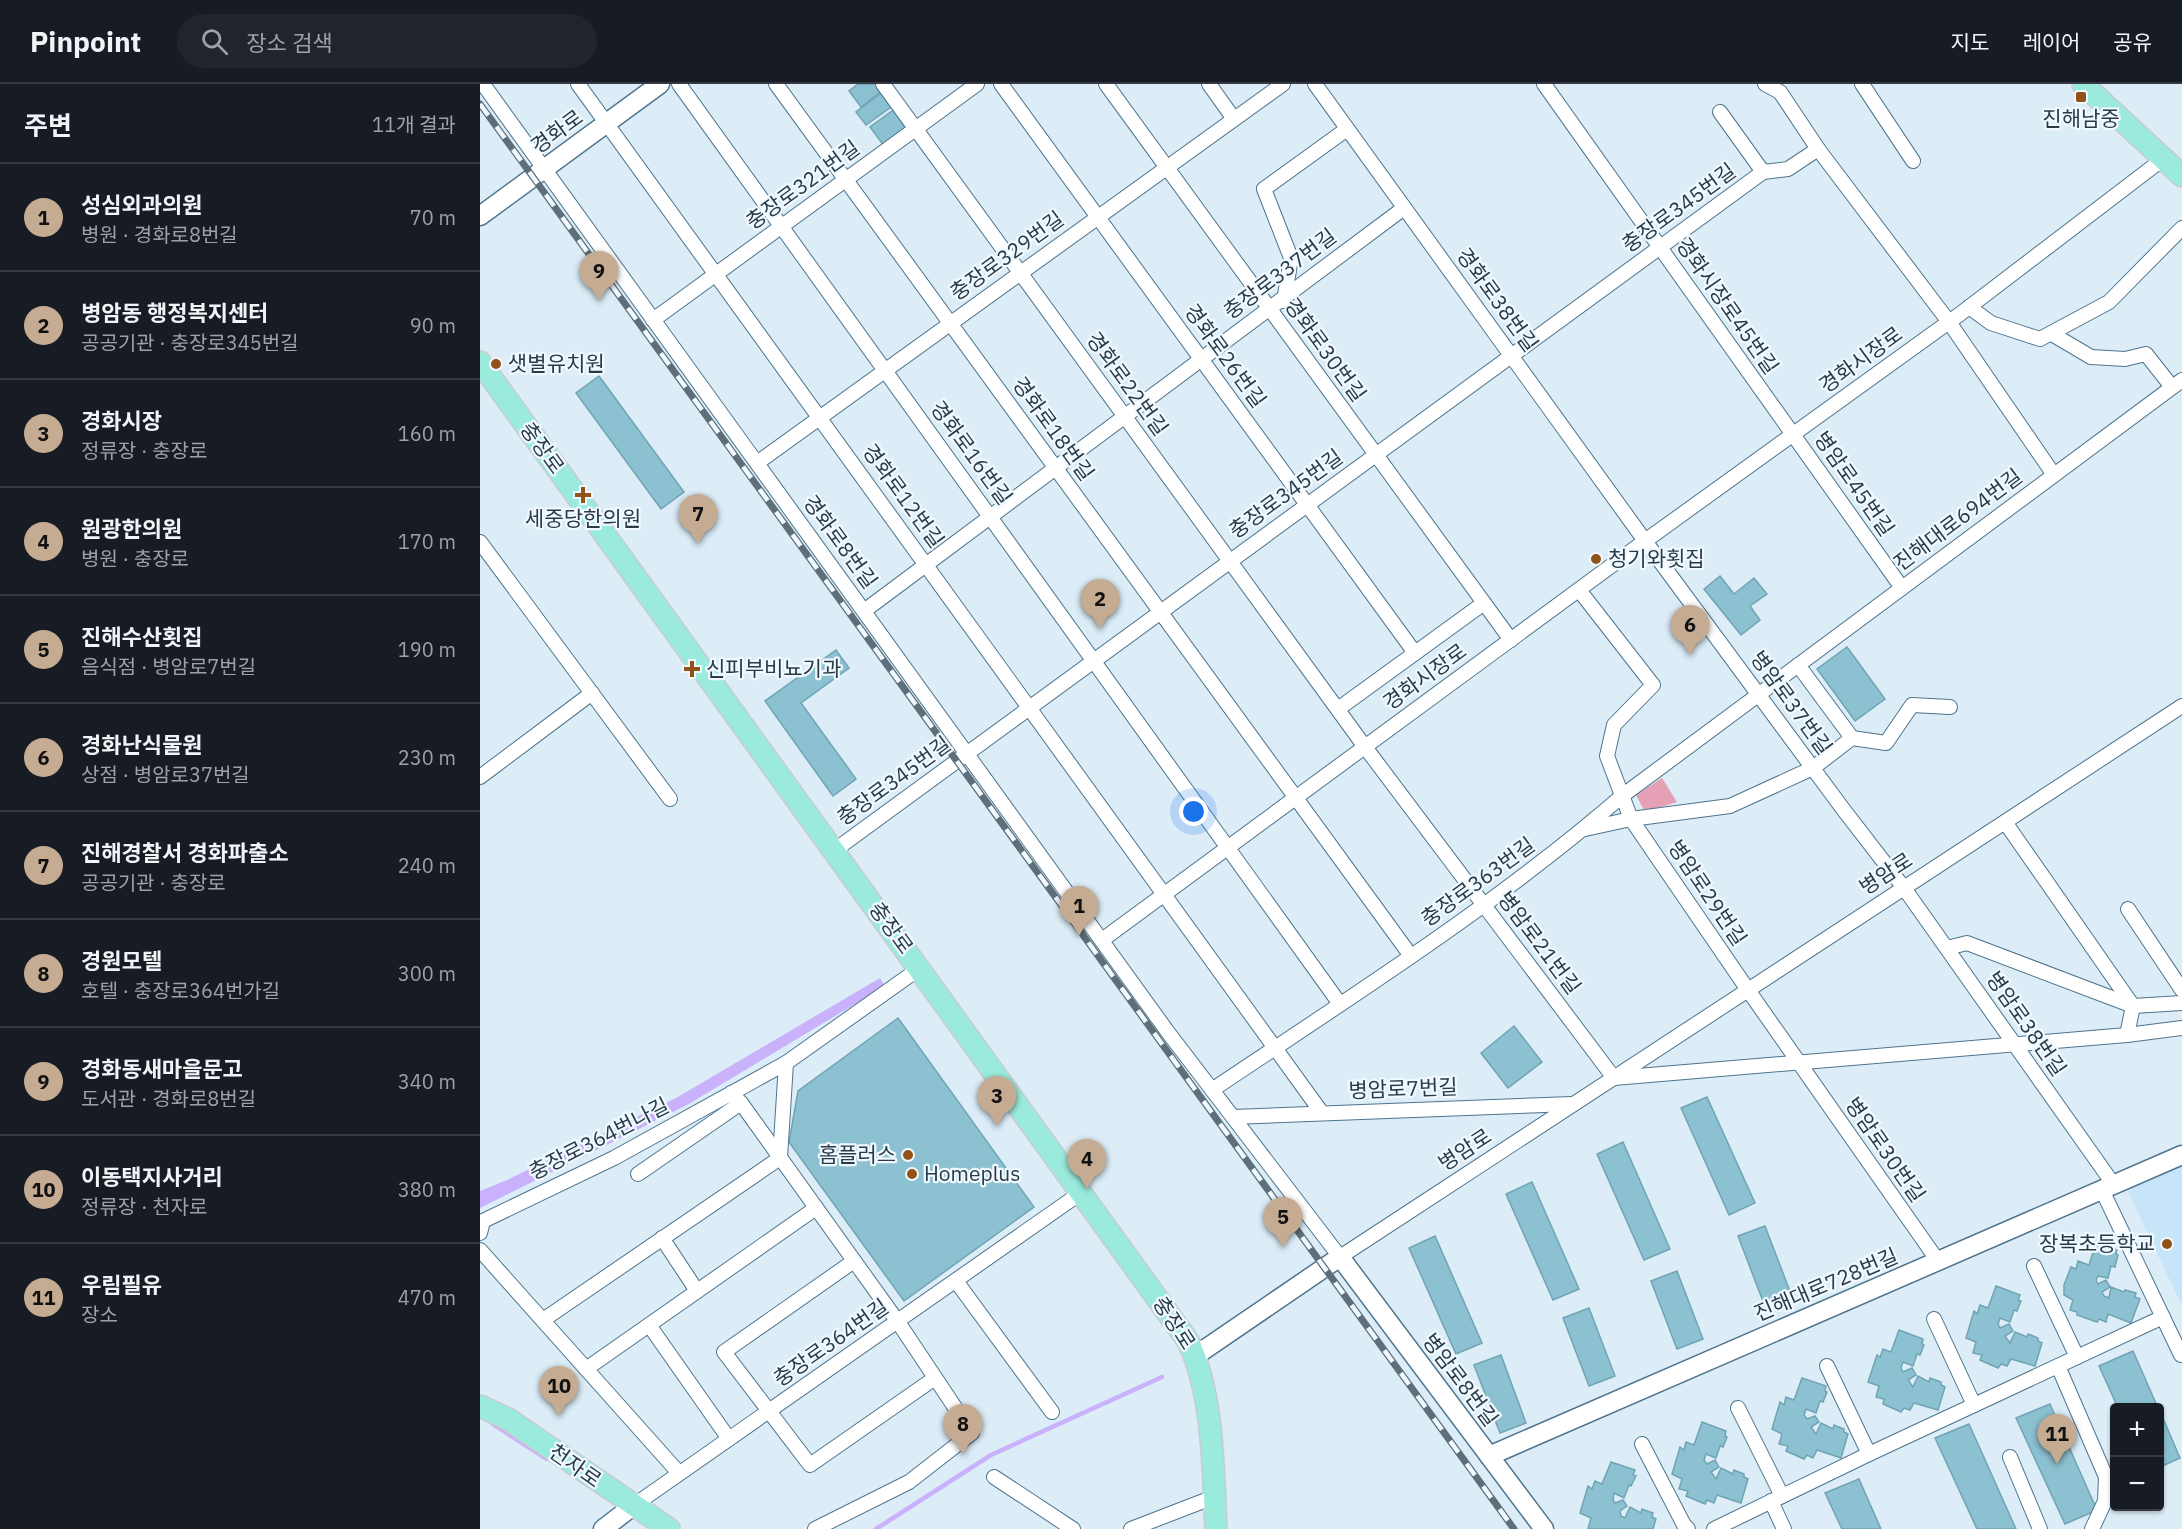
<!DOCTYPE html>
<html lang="ko">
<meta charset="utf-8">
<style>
:root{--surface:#171b24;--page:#20242c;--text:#f1f3f6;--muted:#9ea1a6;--line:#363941;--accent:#c5ab92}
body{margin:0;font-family:"IBM Plex Sans","Noto Sans KR",sans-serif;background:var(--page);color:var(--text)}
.controls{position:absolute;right:18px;bottom:18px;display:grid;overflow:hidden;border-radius:6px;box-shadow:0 2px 4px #0004}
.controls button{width:54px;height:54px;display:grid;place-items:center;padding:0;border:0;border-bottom:2px solid var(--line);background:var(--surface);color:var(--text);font:30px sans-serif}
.you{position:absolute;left:714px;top:728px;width:21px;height:21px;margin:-15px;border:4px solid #fff;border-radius:50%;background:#1a73e8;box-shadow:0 0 0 9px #1a73e833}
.badge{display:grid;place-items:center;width:39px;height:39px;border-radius:50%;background:var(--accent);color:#111;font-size:20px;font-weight:700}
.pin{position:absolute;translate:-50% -50px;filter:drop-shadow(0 2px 3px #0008)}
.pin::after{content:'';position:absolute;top:32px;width:21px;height:18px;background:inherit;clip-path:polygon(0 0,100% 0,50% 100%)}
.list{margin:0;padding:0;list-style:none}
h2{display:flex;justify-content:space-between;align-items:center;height:78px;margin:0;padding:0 24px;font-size:26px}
h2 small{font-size:20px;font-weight:400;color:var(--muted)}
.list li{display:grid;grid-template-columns:39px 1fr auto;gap:18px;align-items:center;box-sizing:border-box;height:108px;padding:0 24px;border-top:2px solid var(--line)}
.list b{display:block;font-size:22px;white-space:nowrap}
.list p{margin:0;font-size:20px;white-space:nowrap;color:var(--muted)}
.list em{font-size:20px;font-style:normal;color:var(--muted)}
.icon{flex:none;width:33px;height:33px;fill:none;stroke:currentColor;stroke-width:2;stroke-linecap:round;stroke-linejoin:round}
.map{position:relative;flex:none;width:1702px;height:1445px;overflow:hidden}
header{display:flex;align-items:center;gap:36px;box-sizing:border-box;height:84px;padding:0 30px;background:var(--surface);border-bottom:2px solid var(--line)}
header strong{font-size:28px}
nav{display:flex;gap:33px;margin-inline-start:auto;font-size:21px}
.search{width:420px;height:54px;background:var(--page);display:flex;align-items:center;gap:15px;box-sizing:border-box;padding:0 21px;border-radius:33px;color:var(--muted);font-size:22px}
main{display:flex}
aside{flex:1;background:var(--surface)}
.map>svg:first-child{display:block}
.built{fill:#c7e4f9}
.green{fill:#e5a0b6}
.water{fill:#c9b1fc}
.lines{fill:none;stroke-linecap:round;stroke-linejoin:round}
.stream{stroke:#c9b1fc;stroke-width:4.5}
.building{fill:#8cc1d1;stroke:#70a4b4;stroke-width:1.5}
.street-casing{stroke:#4e748e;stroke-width:16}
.secondary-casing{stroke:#4e748e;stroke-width:21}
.primary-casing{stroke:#c8cccf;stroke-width:24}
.street{stroke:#fff;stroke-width:14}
.secondary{stroke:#fff;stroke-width:18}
.primary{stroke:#9bebdc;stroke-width:21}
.rail-casing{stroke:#5e6f7a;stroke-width:7}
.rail{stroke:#f0f9ff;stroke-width:4.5;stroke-dasharray:14;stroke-linecap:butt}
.poi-dot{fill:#905217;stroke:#f0f9ff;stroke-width:2}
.labels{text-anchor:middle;stroke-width:4.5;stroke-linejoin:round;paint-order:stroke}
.poi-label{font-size:21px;fill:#2a3b46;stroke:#f0f9ff;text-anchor:start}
.street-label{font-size:21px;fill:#2a3b46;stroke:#f0f9ff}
</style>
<header>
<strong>Pinpoint</strong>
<div class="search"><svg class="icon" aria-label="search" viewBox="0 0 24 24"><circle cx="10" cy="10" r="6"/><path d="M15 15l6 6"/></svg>장소 검색</div>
<nav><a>지도</a><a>레이어</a><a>공유</a></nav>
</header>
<main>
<aside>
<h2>주변<small>11개 결과</small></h2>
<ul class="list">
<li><span class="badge">1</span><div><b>성심외과의원</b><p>병원 · 경화로8번길</p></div><em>70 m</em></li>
<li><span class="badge">2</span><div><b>병암동 행정복지센터</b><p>공공기관 · 충장로345번길</p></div><em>90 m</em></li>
<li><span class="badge">3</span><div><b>경화시장</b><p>정류장 · 충장로</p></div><em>160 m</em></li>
<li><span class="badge">4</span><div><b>원광한의원</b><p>병원 · 충장로</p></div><em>170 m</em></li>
<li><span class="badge">5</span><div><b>진해수산횟집</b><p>음식점 · 병암로7번길</p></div><em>190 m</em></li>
<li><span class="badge">6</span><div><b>경화난식물원</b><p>상점 · 병암로37번길</p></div><em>230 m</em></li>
<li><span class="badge">7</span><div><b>진해경찰서 경화파출소</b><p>공공기관 · 충장로</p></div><em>240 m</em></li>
<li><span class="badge">8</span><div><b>경원모텔</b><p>호텔 · 충장로364번가길</p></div><em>300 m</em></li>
<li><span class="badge">9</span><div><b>경화동새마을문고</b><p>도서관 · 경화로8번길</p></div><em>340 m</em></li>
<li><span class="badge">10</span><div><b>이동택지사거리</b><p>정류장 · 천자로</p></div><em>380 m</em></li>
<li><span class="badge">11</span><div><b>우림필유</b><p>장소</p></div><em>470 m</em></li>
</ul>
</aside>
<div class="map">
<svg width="1702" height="1445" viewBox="0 0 1702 1445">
<rect width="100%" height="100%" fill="#dcedf8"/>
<polygon class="built" points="1702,1073 1702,1222 1643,1097"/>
<polygon class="green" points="1182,694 1197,718 1165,728 1156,711"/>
<polygon class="water" points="400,894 405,902 207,1021 0,1124 0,1107 27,1096 196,1014"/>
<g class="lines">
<g class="stream">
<polyline points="13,1340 67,1375"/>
<polyline points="396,1445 511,1371 682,1293"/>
</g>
</g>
<g class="building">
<polygon points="378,0 398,0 403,6 381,23 369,7"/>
<polygon points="401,9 411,23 386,41 376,28"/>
<polygon points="416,24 430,43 404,62 390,43"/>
<polygon points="119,292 204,408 181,425 96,309"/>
<polygon points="1240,492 1254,510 1274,494 1287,510 1270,522 1280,536 1261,551 1224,505"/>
<polygon points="1367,563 1405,615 1375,637 1337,585"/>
<polygon points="356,566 369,584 321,619 376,695 353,712 285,617"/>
<polygon points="418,934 554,1123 424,1217 309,1058 318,1007"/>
<polygon points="1034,942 1062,978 1028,1004 1001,969"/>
<polygon points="1227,1013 1275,1119 1249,1131 1201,1024"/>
<polygon points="1143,1058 1190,1165 1164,1176 1117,1070"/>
<polygon points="1052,1098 1099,1205 1073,1216 1026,1110"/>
<polygon points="1285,1142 1311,1210 1284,1220 1258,1152"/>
<polygon points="955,1152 1002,1259 976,1270 929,1164"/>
<polygon points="1616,1159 1637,1166 1636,1170 1638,1171 1635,1183 1631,1182 1628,1194 1618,1192 1616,1196 1618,1200 1626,1196 1630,1203 1622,1208 1624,1212 1629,1214 1631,1203 1644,1208 1645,1206 1656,1209 1655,1213 1660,1215 1651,1239 1628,1230 1626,1238 1619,1235 1617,1238 1597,1231 1597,1228 1590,1226 1593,1216 1584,1211 1584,1201 1591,1183 1596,1185 1598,1177 1609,1181"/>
<polygon points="1197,1187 1223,1255 1197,1265 1171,1197"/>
<polygon points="1516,1202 1540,1211 1538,1216 1541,1217 1537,1227 1534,1226 1530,1238 1520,1234 1518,1240 1520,1244 1529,1240 1533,1247 1525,1252 1530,1259 1535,1248 1547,1253 1548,1250 1558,1254 1558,1257 1562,1259 1555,1282 1531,1275 1527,1282 1521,1280 1518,1284 1500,1276 1502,1271 1493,1269 1496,1258 1486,1254 1494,1227 1497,1230 1500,1221 1508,1224"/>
<polygon points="1109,1224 1135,1292 1109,1302 1083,1234"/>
<polygon points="1419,1246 1443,1255 1442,1260 1444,1261 1440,1271 1437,1270 1433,1282 1423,1278 1421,1284 1423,1288 1432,1284 1436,1291 1428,1296 1433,1303 1438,1292 1449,1298 1450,1294 1461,1298 1461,1301 1465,1303 1458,1326 1434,1319 1430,1326 1424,1324 1421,1328 1403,1320 1404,1315 1396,1313 1399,1302 1388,1298 1397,1271 1400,1273 1403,1265 1411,1268"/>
<polygon points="1653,1267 1678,1324 1638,1324 1619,1282"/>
<polygon points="1021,1271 1046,1339 1020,1349 994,1281"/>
<polygon points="1322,1294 1346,1302 1345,1307 1347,1308 1343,1318 1340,1317 1336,1329 1326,1325 1324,1331 1327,1335 1335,1332 1339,1338 1331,1343 1336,1350 1341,1339 1353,1345 1354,1341 1364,1345 1364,1348 1368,1350 1361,1374 1337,1366 1333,1374 1327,1371 1324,1375 1306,1367 1308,1362 1299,1360 1302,1350 1292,1345 1300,1318 1304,1321 1306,1313 1314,1316"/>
<polygon points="1570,1320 1617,1426 1585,1440 1536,1334"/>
<polygon points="1680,1327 1700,1374 1680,1383"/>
<polygon points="1222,1338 1246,1347 1245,1352 1247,1353 1243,1363 1240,1362 1236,1374 1226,1370 1224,1376 1227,1380 1235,1376 1239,1383 1231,1388 1236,1395 1241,1384 1253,1390 1254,1386 1264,1390 1264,1393 1268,1395 1261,1419 1237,1411 1234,1419 1227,1416 1225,1420 1206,1412 1208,1407 1199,1405 1202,1395 1192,1390 1200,1363 1204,1366 1206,1358 1214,1361"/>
<polygon points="1489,1340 1536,1445 1497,1445 1455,1354"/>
<polygon points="1131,1378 1155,1386 1153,1391 1156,1392 1151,1402 1149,1401 1144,1414 1134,1409 1133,1416 1135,1419 1143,1416 1147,1422 1140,1427 1141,1432 1145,1434 1150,1423 1161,1429 1162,1425 1173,1429 1172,1433 1176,1435 1173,1445 1108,1445 1111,1434 1100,1429 1108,1402 1112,1405 1115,1397 1122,1400"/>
<polygon points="1379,1395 1401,1445 1362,1445 1345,1409"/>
</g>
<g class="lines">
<g class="street-casing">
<g id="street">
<polyline points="3,0 687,947 860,1173 1702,622"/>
<polyline points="98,0 842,1029"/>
<polyline points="199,0 860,920"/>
<polyline points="296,0 931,872"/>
<polyline points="403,0 885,663 1134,994 1647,951 1702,944"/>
<polyline points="521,0 935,569"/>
<polyline points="626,0 1031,556"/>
<polyline points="729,0 754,35"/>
<polyline points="835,0 1165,457 1363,725 1424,804 1634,1101"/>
<polyline points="1064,0 1422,504"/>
<polyline points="1285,0 1300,8 1338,65"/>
<polyline points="1382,0 1433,77"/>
<polyline points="1240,28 1283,88"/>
<polyline points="804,217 811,174 784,105 867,45"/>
<polyline points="1489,223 1511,239 1560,255 1629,218 1702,144"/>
<polyline points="173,236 497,0"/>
<polyline points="1572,250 1611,273 1645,275 1666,270 1692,303"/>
<polyline points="277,379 803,0"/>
<polyline points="0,458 190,715"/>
<polyline points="1099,506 1173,601 1134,641 1127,672 1151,735 1268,906 1458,1177"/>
<polyline points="384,527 924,124"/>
<polyline points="1318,581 1372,654"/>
<polyline points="858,625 1004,519"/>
<polyline points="0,693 112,609"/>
<polyline points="1525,738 1653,922 1647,951"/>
<polyline points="1105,745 1151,735 1250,722 1333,684 1372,654 1406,659 1432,621 1470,623"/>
<polyline points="355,766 1283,88 1308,85 1338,65 1469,238 1574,391"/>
<polyline points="1648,825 1702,906"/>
<polyline points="622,856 1165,457 1480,230 1683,75"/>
<polyline points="1467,864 1487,859 1653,922 1702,919"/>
<path d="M732,1006C872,912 1015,822 1142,712L1702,296"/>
<polyline points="251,1009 261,1019 418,1238 492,1349 429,1398 335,1445"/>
<polyline points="753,1033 1092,1020"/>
<polyline points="158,1090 261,1019"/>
<polyline points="1622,1106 1701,1271"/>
<polyline points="0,1149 3,1137 134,1074 306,979 440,884"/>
<polyline points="182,1154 217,1207"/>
<polyline points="0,1166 199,1389"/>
<polyline points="374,1177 244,1268 330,1381 455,1294"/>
<polyline points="1554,1182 1597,1273"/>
<polyline points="476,1197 572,1328"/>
<polyline points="1454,1235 1494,1321"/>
<polyline points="63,1236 300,1074 306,979"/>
<polyline points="169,1241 249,1355"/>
<polyline points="1347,1282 1389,1370"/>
<polyline points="1578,1282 1626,1393 1625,1417 1612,1445"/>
<polyline points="106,1285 336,1124"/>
<polyline points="1258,1324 1302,1412"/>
<polyline points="1162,1360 1204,1441 1208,1445"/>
<polyline points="1530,1373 1560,1445"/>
<polyline points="514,1393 593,1445"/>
<polyline points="1291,1417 1304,1445"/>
<polyline points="153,1422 602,1108"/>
<polyline points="651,1445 734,1413"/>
<polyline points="1234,1445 1389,1370 1683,1233"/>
</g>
</g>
<g class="secondary-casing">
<g id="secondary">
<polyline points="0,132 180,0"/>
<polyline points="715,1272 860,1173 1064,1445"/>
<polyline points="1009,1372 1702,1071"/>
<polyline points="123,1445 153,1422"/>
</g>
</g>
<g class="primary-casing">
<g id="primary">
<polyline points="1603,0 1702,92"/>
<path d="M0,278L708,1257C734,1312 733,1385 736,1445"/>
<polyline points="0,1322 28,1335 189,1445"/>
</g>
</g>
<use href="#street" class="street"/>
<use href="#secondary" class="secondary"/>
<use href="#primary" class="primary"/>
<g class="rail-casing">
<polyline id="rail" points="0,20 1034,1445"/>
</g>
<use href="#rail" class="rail"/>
</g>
<g class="poi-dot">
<rect x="1595" y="7" width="12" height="12" rx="3"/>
<circle cx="16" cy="280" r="6"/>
<path d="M100 402h6v6h6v6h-6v6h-6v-6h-6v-6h6z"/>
<circle cx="1116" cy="475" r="6"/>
<path d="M209 576h6v6h6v6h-6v6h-6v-6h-6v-6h6z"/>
<circle cx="428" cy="1071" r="6"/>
<circle cx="432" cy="1090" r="6"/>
<circle cx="1687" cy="1160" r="6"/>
</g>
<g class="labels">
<g class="poi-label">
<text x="1601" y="42" text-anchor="middle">진해남중</text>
<text x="28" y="287">샛별유치원</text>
<text x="103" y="442" text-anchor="middle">세중당한의원</text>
<text x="1128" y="482">청기와횟집</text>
<text x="226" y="592">신피부비뇨기과</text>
<text x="416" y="1078" text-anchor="end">홈플러스</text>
<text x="444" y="1097">Homeplus</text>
<text x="1675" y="1167" text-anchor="end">장복초등학교</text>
</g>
<g class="street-label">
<text transform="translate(77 48) rotate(-36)" y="7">경화로</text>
<text transform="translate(323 101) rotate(-36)" y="7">충장로321번길</text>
<text transform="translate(1199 124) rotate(-36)" y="7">충장로345번길</text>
<text transform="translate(527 172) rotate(-36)" y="7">충장로329번길</text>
<text transform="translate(800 190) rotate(-37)" y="7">충장로337번길</text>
<text transform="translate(1017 216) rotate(54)" y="7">경화로38번길</text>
<text transform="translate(1247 222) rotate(55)" y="7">경화시장로45번길</text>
<text transform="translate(845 266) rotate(54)" y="7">경화로30번길</text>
<text transform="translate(745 272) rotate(54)" y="7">경화로26번길</text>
<text transform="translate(1381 276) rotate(-36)" y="7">경화시장로</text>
<text transform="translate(647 300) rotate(54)" y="7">경화로22번길</text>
<text transform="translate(573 345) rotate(54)" y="7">경화로18번길</text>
<text transform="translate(62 364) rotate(54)" y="7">충장로</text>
<text transform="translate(491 369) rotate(54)" y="7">경화로16번길</text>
<text transform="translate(1374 400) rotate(55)" y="7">병암로45번길</text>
<text transform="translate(806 410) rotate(-36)" y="7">충장로345번길</text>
<text transform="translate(423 412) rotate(54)" y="7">경화로12번길</text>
<text transform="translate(1478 436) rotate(-37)" y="7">진해대로694번길</text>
<text transform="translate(360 458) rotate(54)" y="7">경화로8번길</text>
<text transform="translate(945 593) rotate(-36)" y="7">경화시장로</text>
<text transform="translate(1311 619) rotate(54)" y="7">병암로37번길</text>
<text transform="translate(414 697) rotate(-36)" y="7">충장로345번길</text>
<text transform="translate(1406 790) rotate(-33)" y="7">병암로</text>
<text transform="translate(998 798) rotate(-36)" y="7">충장로363번길</text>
<text transform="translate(1227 809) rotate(56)" y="7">병암로29번길</text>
<text transform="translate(411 844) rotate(54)" y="7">충장로</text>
<text transform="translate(1059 859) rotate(53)" y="7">병암로21번길</text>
<text transform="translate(1546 940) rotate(55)" y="7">병암로38번길</text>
<text transform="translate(923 1005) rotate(-2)" y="7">병암로7번길</text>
<text transform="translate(119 1055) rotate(-27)" y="7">충장로364번나길</text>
<text transform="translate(985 1066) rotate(-33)" y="7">병암로</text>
<text transform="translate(1405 1066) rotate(55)" y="7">병암로30번길</text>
<text transform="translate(1346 1201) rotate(-23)" y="7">진해대로728번길</text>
<text transform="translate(694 1239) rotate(57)" y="7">충장로</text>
<text transform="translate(351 1259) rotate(-35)" y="7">충장로364번길</text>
<text transform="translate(980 1296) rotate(53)" y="7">병암로8번길</text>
<text transform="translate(95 1382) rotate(35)" y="7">천자로</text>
</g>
</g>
</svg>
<div class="controls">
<button>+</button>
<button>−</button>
</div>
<div class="you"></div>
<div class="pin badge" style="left:599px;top:852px">1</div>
<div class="pin badge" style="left:620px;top:545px">2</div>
<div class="pin badge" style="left:517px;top:1042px">3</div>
<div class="pin badge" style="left:607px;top:1105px">4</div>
<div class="pin badge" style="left:803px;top:1163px">5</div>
<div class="pin badge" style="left:1210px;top:571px">6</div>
<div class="pin badge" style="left:218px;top:460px">7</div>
<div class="pin badge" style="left:483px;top:1370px">8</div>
<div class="pin badge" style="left:119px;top:217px">9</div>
<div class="pin badge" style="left:79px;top:1332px">10</div>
<div class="pin badge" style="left:1577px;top:1380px">11</div>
</div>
</main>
